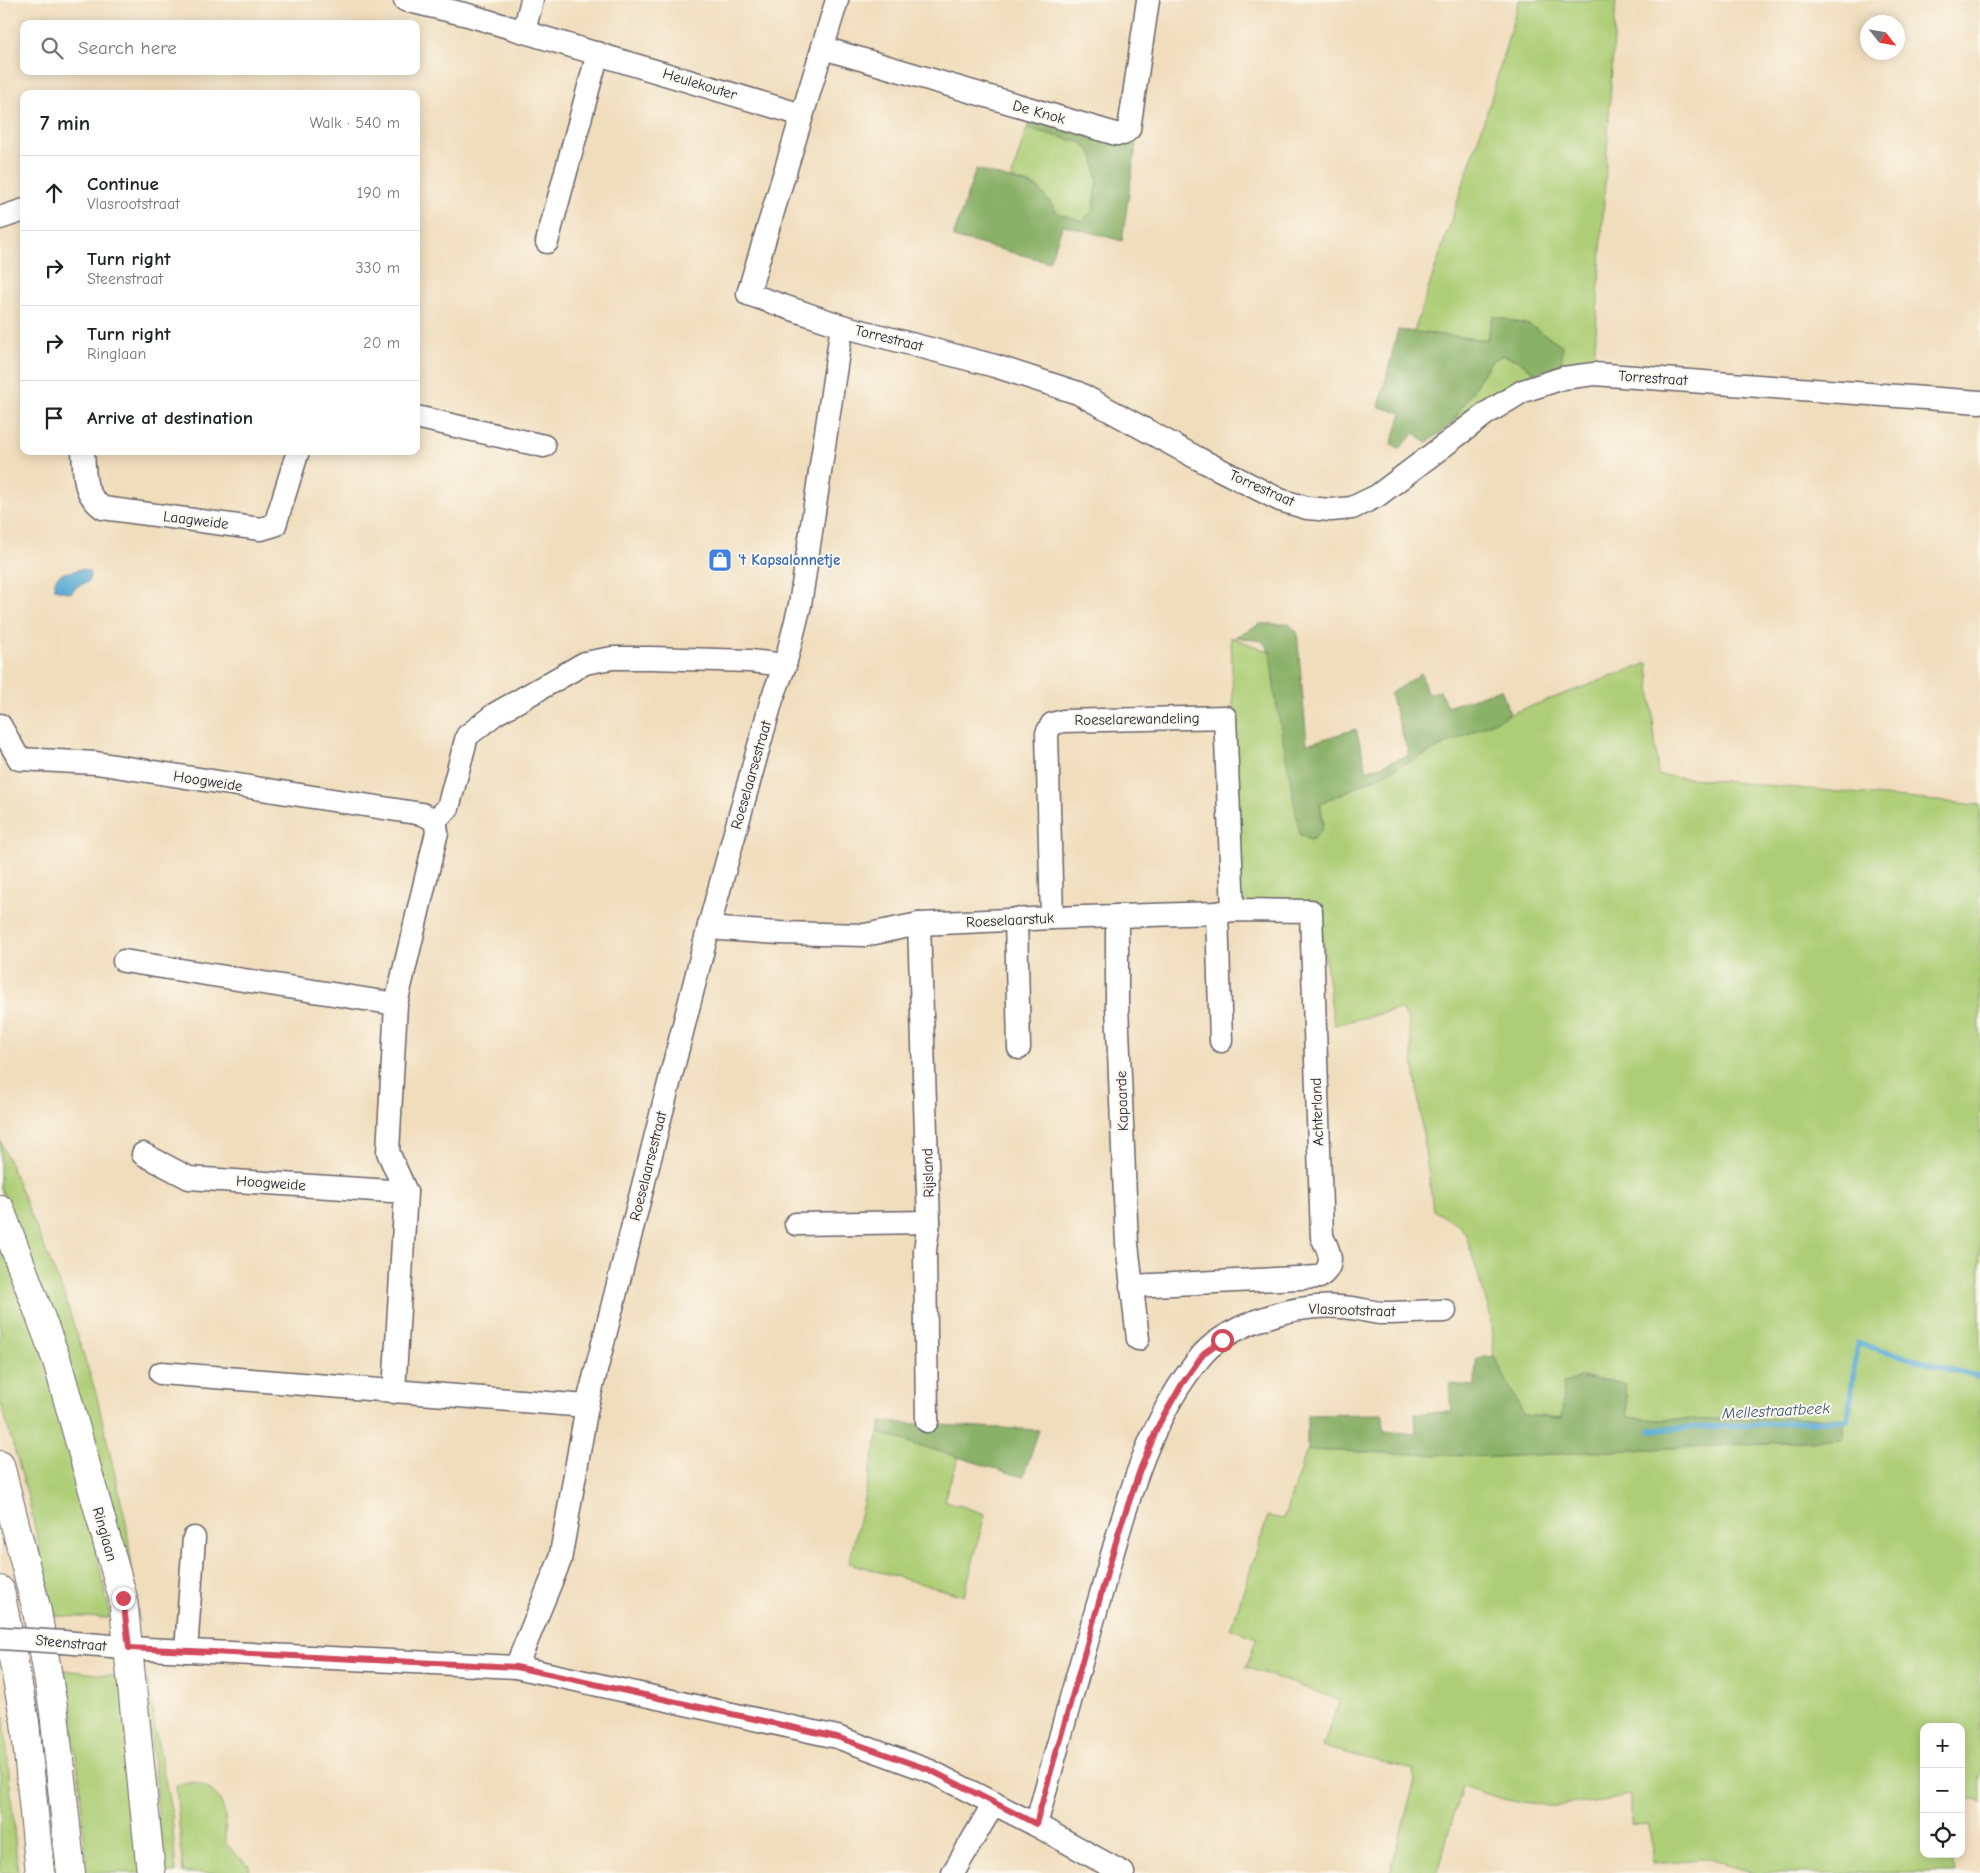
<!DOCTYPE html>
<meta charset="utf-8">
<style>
:root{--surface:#fff;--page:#f6f6f6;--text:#202124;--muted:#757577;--line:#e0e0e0}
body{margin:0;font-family:"Comic Neue",sans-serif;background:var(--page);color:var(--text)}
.controls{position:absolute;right:15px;bottom:15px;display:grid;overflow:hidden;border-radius:10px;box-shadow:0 2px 12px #0003}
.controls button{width:45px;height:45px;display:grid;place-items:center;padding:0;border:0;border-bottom:1px solid var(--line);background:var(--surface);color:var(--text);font:25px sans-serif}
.compass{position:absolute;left:1860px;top:15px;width:45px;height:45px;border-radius:50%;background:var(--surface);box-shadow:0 2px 12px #0003;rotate:121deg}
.stop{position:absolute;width:15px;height:15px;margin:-11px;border:4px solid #d1495b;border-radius:50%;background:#fff}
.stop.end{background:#d1495b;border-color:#fff;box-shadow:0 1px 5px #0008}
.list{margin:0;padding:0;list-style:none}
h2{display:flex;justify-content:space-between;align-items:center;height:65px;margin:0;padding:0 20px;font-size:21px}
h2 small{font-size:16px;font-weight:400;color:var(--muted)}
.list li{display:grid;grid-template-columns:32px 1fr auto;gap:15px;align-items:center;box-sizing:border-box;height:75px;padding:0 20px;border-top:1px solid var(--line)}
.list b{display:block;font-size:19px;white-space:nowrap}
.list p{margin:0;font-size:16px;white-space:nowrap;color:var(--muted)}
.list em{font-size:16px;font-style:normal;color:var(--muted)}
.icon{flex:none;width:28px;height:28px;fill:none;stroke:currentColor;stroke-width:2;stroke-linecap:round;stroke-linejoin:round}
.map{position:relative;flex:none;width:1980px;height:1873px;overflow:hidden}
.search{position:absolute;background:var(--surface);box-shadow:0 2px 12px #0003;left:20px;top:20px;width:400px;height:55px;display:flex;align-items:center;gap:12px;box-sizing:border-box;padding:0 18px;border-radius:10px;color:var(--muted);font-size:19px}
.panel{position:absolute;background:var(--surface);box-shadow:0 2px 12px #0003;left:20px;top:90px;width:400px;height:365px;border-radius:10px}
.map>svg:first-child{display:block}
.green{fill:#adce76;stroke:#687858}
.forest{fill:#8ab167;stroke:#566a51}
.water{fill:#58aad3;stroke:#3d6687}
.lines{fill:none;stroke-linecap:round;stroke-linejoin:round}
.stream{stroke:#58aad3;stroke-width:5.5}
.minor-casing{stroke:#6a6368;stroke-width:25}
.major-casing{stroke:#6a6368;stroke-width:30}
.highway-casing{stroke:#6a6368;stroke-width:30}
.minor{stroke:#fff;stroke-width:22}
.major{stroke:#fff;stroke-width:28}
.highway{stroke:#fff;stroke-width:28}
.minor-bridge-casing{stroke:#6a6368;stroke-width:25;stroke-linecap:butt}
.minor-bridge{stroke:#fff;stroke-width:22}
.route{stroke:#d1495b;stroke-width:6}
.labels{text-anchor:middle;stroke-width:4;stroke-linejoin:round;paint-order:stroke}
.street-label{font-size:15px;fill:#22223b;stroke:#fbf7ec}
.shop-label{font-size:15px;font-weight:bold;fill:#366cbe;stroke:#fbf7ec;text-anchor:start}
.water-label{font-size:16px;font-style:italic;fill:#385878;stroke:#fbf7ec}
</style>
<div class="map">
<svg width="1980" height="1873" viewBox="0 0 1980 1873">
<rect width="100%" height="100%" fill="#fbf7ec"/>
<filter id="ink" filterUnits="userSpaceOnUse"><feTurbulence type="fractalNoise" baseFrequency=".02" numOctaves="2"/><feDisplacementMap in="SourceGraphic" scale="10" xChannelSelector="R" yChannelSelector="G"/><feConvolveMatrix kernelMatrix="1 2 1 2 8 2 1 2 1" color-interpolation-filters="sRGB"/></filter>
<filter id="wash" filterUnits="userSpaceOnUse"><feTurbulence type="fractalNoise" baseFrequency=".0096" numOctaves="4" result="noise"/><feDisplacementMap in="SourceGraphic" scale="20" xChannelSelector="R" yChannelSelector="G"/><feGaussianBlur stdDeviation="1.12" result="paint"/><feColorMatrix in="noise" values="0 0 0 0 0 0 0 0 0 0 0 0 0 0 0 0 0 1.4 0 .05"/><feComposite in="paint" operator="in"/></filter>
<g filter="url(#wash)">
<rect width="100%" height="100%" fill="#f0ddbc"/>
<g class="green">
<polygon points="1519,0 1616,0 1594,365 1551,369 1562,360 1493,317 1487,340 1414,332 1489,106"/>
<polygon points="1027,128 1083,143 1093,155 1098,181 1093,210 1083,221 1059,214 1037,187 1011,178"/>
<polygon points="1503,355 1519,361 1535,373 1485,399 1451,425 1491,361"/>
<path d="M1231,637L1270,652L1324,825L1320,804L1510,714L1648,663L1658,775L1980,805V1803L1979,1801L1961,1795V1727H1924V1854H1951L1955,1873H1749V1871L1703,1859L1653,1863L1649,1825L1631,1824V1796C1593,1803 1555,1809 1517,1802C1498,1799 1480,1791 1462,1786L1437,1873H1390L1415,1780L1413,1770L1322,1747L1340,1700L1246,1667L1257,1638L1231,1629L1268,1516L1283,1519L1307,1450L1497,1457L1843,1439V1418L1658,1420L1627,1417L1625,1385L1605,1379L1579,1377L1562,1418L1523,1415L1494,1356L1490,1314L1466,1235L1460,1226L1433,1210L1408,1020L1400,1009L1334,1025L1318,902L1250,904L1239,893Z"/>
<polygon points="0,1140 64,1295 96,1393 126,1522 139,1622 15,1221 0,1186"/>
<polygon points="0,1240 36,1329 82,1486 109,1610 109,1618 55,1616 27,1493 0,1400"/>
<polygon points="879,1433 959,1457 944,1500 985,1514 964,1596 849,1563"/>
<polygon points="64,1670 123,1677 143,1873 87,1873 80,1785"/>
<polygon points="148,1680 156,1734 172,1815 176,1873 161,1873 157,1791 144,1681"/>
<polygon points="0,1695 4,1718 18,1873 0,1873"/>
<path d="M195,1782C227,1794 226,1813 225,1842L236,1855L249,1865L250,1873H183L176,1785Z"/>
</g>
<g class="forest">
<polygon points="1031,116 1136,145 1122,241 1063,225 1049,262 953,237 976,169 1037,187 1059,214 1083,221 1093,210 1098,181 1093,155 1083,143 1027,128"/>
<polygon points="1493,316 1529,325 1562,345 1562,360 1551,369 1535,373 1519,361 1503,355 1491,361 1451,425 1426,443 1415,433 1400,448 1391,445 1402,413 1379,407 1398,330 1487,340"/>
<path d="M1260,624H1289L1297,632L1307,744L1356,729L1367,771L1409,755L1390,694L1421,673L1427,694L1440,691L1447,707L1501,689L1510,714L1320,804C1322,820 1328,832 1310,840L1300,835L1275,695L1270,652L1262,641L1235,637Z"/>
<path d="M1494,1356L1524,1415L1562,1418L1563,1383C1585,1376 1603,1378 1625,1385L1628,1417L1658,1420L1843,1418V1439L1497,1457L1307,1450V1415L1383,1414L1384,1431L1416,1434L1415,1413L1452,1412L1450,1384L1475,1386L1476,1358Z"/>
<polygon points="881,1422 1039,1430 1023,1477 879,1433"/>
</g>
<path class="water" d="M81,569L89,571L90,577L88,582L79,585L71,593L55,589C52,570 69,574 81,569Z"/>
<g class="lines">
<polyline class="stream" points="1650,1430 1848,1420 1857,1343 1980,1378"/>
</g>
</g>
<g filter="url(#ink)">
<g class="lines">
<g class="minor-casing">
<g id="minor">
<polyline points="405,0 468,15 802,115"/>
<polyline points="837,0 748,294 842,326 995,366 1078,393 1199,459 1280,500 1307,508 1331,510 1352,508 1377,496 1487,413 1523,391 1563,378 1594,374 1980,402"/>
<polyline points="524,31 532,0"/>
<polyline points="823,48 1116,134 1123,134 1129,129 1148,0"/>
<polyline points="0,218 24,210"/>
<polyline points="547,242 598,53"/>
<polyline points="416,417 544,446"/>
<path d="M83,451C85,475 82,493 103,508L261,529L275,525L298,451"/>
<polyline points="0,725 19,759 96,763 422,814 435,820 437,832 396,1004 388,1152 406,1192 394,1392"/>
<polyline points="435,820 448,808 467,736 495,714 585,663 612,658 651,658 750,661 785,665"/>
<polyline points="1217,913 1221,1041"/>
<polyline points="1117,916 1117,1005 1127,1244 1138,1339"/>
<polyline points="1052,918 1047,733 1052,724 1063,721 1225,717 1233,910"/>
<polyline points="1016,919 1019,1048"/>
<polyline points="919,924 929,1222 925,1250 927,1421"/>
<path d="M709,926L721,929L779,933L865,935L919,924L1052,918L1217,913L1233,910L1311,911L1322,1237C1330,1252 1336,1266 1319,1277"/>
<polyline points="124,961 396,1004"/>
<polyline points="143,1154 189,1178 406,1192"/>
<polyline points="796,1224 929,1222"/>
<polyline points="1131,1286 1319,1277"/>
<polyline points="161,1373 587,1406"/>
<polyline points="63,1642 147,1649 516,1667 837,1737 930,1771 1036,1825 1123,1873"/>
<polyline points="186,1651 194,1538"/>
<polyline points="516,1667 560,1560 587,1406 709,926 772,699 785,665 800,605 842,326"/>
<path d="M1036,1825C1057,1748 1078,1671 1101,1594C1124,1513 1146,1420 1203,1354C1217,1338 1245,1324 1265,1318C1293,1308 1321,1304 1351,1308C1362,1309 1373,1313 1384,1313C1404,1313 1425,1311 1445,1311"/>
<polyline points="953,1873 994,1803"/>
</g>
</g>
<g class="major-casing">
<polyline id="major" points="0,1209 57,1361 123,1598 151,1873"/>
</g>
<g class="highway-casing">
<g id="highway">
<polyline points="0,1465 37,1611 54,1712 71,1873"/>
<polyline points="0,1590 25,1722 40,1873"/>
</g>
</g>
<use href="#minor" class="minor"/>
<use href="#major" class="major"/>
<use href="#highway" class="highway"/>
<g class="minor-bridge-casing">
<polyline id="minor-bridge" points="0,1638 63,1642"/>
</g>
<use href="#minor-bridge" class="minor-bridge"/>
</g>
</g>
<g class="lines" filter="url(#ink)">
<polyline class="route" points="123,1598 129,1648 516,1667 837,1737 930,1770 1036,1824 1119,1531 1140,1470 1159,1424 1182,1384 1204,1353 1222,1340"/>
</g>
<defs>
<g id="shop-square" transform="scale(1.25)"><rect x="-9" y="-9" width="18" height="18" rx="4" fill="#3f7fe0" stroke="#fbf7ec"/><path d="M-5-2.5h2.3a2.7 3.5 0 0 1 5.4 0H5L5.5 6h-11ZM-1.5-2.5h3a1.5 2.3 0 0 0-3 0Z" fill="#fff"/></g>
</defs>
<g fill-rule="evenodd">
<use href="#shop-square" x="720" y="560"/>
</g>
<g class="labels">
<g class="street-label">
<text transform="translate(700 84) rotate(17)" y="5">Heulekouter</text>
<text transform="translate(1039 112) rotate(16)" y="5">De Knok</text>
<text transform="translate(889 338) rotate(14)" y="5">Torrestraat</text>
<text transform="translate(1653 378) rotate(4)" y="5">Torrestraat</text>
<text transform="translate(1262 488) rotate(24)" y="5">Torrestraat</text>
<text transform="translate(196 520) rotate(7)" y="5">Laagweide</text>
<text transform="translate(1137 719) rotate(-1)" y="5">Roeselarewandeling</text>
<text transform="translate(751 775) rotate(-74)" y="5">Roeselaarsestraat</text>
<text transform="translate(208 781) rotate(9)" y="5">Hoogweide</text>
<text transform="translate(1010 920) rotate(-3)" y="5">Roeselaarstuk</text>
<text transform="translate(1122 1101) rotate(-92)" y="5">Kapaarde</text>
<text transform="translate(1317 1112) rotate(-92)" y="5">Achterland</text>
<text transform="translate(648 1166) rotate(-76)" y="5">Roeselaarsestraat</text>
<text transform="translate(928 1173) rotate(-92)" y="5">Rijsland</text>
<text transform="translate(271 1183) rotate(4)" y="5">Hoogweide</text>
<text transform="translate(1352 1310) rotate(2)" y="5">Vlasrootstraat</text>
<text transform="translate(105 1534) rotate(74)" y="5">Ringlaan</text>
<text transform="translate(71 1643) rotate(5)" y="5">Steenstraat</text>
</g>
<g class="shop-label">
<text x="738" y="565">'t Kapsalonnetje</text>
</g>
<g class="water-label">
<text transform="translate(1776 1410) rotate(-3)" y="6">Mellestraatbeek</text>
</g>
</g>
</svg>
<div class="controls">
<button>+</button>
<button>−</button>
<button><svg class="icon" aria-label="locate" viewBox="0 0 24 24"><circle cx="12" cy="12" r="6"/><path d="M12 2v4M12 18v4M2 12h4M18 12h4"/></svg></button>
</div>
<svg class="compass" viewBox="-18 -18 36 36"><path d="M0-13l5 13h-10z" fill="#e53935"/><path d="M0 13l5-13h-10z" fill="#757577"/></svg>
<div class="stop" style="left:1222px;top:1340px"></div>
<div class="stop end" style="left:123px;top:1598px"></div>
<div class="search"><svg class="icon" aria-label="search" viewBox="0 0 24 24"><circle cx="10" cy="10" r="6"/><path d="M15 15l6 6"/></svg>Search here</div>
<section class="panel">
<h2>7 min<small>Walk · 540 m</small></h2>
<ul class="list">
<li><svg class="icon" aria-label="ahead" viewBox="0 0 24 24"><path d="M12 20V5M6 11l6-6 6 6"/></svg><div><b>Continue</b><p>Vlasrootstraat</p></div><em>190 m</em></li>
<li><svg class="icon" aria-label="right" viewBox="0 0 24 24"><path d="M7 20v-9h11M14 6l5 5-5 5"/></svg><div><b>Turn right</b><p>Steenstraat</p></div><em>330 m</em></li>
<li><svg class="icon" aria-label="right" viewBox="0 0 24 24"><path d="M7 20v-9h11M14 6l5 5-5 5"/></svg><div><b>Turn right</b><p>Ringlaan</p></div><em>20 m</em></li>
<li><svg class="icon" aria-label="arrive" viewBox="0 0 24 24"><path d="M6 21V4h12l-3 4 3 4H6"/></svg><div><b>Arrive at destination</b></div></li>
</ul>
</section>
</div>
